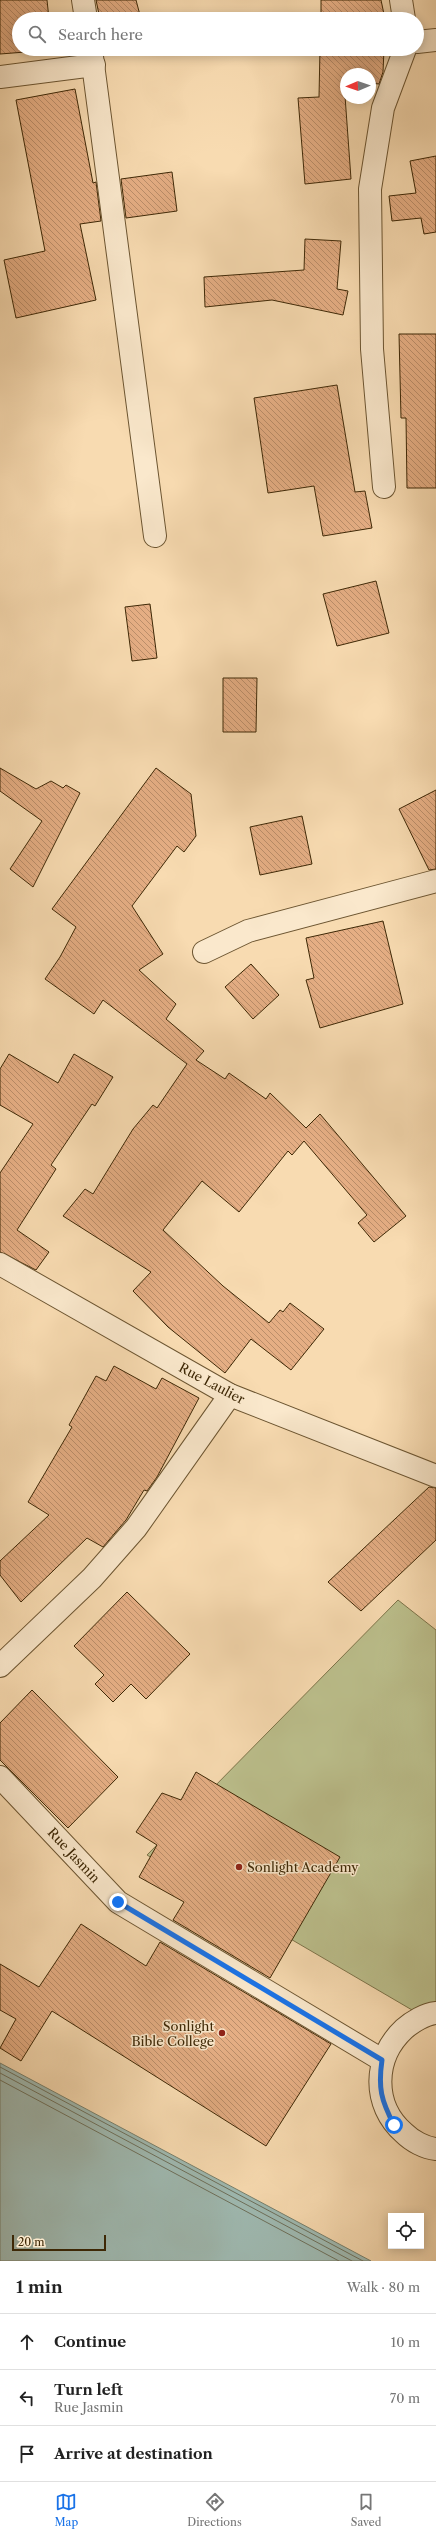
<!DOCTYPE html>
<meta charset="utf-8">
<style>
:root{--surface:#fff;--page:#f6f6f6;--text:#222;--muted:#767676;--line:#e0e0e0;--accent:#1a73e8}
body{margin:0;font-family:"Libre Caslon Text",serif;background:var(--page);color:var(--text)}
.controls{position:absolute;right:12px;bottom:12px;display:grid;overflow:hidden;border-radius:0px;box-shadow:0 2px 10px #0003}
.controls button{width:36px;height:36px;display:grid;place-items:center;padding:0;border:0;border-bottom:1px solid var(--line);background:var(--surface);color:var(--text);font:20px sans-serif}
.compass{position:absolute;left:340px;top:68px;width:36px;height:36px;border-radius:50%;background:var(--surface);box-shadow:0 2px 10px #0003;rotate:268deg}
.scale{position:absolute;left:12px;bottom:10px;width:94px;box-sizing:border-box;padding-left:4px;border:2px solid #3e2806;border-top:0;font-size:11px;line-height:14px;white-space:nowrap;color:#3e2806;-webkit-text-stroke:3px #fae8cc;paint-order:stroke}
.stop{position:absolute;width:12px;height:12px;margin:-9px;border:3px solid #1a73e8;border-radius:50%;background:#fff}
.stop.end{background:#1a73e8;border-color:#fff;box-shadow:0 1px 4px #0008}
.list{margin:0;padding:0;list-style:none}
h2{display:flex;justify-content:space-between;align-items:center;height:52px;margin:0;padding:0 16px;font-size:17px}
h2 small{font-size:13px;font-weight:400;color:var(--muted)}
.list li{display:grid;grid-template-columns:26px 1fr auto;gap:12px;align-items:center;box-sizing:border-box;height:56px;padding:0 16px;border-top:1px solid var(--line)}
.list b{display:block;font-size:15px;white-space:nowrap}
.list p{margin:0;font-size:13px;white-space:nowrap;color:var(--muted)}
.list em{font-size:13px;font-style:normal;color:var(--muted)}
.icon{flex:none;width:22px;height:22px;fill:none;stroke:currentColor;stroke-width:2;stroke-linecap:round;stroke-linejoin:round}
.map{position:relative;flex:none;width:436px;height:2261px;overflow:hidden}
.search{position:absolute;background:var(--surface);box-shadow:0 2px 10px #0003;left:12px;right:12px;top:12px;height:44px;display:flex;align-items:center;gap:10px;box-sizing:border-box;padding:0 14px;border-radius:22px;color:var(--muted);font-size:15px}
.sheet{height:220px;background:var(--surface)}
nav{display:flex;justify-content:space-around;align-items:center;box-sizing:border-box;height:56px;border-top:1px solid var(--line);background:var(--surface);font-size:11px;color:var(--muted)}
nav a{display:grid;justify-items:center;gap:2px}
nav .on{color:var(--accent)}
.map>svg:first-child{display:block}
.garden{fill:#bcc08d;stroke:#7d744a}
.water{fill:#9fbab2;stroke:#78806d}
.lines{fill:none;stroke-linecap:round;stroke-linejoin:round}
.shore{stroke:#6e715c;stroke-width:1}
.building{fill:url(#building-back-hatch);stroke:#3e2806}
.street-casing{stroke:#6c5531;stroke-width:24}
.street{stroke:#fae8cc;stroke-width:22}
.route{stroke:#1a73e8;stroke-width:5}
.poi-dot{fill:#8f2418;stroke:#fae8cc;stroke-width:1.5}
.labels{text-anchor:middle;stroke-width:3;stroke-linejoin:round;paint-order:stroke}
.street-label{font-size:13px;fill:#3e2806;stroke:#fae8cc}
.poi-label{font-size:13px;fill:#3e2806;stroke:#fae8cc;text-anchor:start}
</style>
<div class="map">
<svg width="436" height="2261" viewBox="0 0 436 2261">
<defs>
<pattern id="building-back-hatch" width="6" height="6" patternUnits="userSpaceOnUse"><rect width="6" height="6" fill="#e5ae84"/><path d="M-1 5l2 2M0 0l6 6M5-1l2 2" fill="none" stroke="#bb8e6a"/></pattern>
</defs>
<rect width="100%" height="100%" fill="#f8dbb1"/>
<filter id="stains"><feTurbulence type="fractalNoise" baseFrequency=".005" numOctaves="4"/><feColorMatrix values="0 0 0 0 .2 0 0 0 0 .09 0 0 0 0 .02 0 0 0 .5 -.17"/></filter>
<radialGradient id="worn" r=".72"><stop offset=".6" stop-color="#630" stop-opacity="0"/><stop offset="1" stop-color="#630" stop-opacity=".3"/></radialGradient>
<polygon class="garden" points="398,1600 436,1630 436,2024 147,1855"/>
<polygon class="water" points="0,2063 371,2261 0,2261"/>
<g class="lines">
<g class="shore">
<polyline points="0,2067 363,2261"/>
<polyline points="0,2073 352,2261"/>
<polyline points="0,2080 339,2261"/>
</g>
</g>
<g class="building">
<polygon points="0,0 47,0 49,19 19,19 19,49 51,50 0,54"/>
<polygon points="96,0 136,0 141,19 100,19"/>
<polygon points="321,0 381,0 385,19 321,19"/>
<polygon points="320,49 384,49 383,72 379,84 370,83 370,74 346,74 346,83 344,82 351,179 305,184 298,98 319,97"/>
<polygon points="75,89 93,183 96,182 101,221 80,224 96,300 16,318 4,260 45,251 16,100"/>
<polygon points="436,156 436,232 424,234 421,218 392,221 389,196 416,193 410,161"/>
<polygon points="172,172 177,211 126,218 121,179"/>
<polygon points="305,239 341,241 337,289 348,291 343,315 272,300 205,307 204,277 304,270"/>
<polygon points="399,334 436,334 436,488 407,488 406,418 401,418"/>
<polygon points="337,385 355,492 365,491 372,528 323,536 314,486 268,493 254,398"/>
<polygon points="376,581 389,633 337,646 323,594"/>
<polygon points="150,604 157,658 132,661 125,607"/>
<polygon points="223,678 257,678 256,732 223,732"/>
<polygon points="0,768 36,789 51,781 63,788 66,785 80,793 33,887 10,869 42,821 0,791"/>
<polygon points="156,768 191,794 196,836 184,852 177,846 132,906 163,954 139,970 176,1004 166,1019 204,1051 196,1060 225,1079 229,1073 266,1099 270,1093 306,1128 320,1114 406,1216 374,1242 358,1223 367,1215 304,1141 292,1155 288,1151 239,1212 202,1181 163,1230 223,1286 269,1323 280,1310 283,1312 290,1303 324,1329 291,1370 251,1339 225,1373 168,1327 133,1291 151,1272 63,1216 85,1189 93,1194 133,1129 153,1105 157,1108 187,1064 103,1000 94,1014 45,979 60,957 76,927 52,909"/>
<polygon points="436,790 436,869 429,870 399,809"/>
<polygon points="302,816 312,864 260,875 250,827"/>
<polygon points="383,921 403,1004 320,1028 306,980 314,978 306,938"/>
<polygon points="251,964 279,995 253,1019 225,987"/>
<polygon points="9,1054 58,1083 74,1054 113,1077 95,1106 92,1104 51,1165 56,1169 17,1230 49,1252 36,1270 0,1252 0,1173 33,1124 0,1105 0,1069"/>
<polygon points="114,1366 156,1389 162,1378 199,1398 157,1477 147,1491 144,1490 126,1520 103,1547 87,1538 21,1602 0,1575 0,1561 49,1515 28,1502 72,1427 69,1425 96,1376 106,1381"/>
<polygon points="429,1487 436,1488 436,1540 361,1611 328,1582"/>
<polygon points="127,1592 190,1654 146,1699 131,1684 113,1702 95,1684 104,1675 74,1646"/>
<polygon points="32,1690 118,1777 68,1828 0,1760 0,1723"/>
<polygon points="196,1772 340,1857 270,1978 173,1920 184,1902 139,1877 157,1845 136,1832 162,1793 181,1800"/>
<polygon points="81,1924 146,1966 160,1942 331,2044 266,2146 52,2011 21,2061 0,2048 16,2019 0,2010 0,1964 39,1987"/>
</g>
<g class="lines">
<g class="street-casing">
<g id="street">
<polyline points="83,0 86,19"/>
<polyline points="401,0 404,19"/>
<polyline points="417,42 436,40"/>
<polyline points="91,49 155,536"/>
<polyline points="0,77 94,65"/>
<polyline points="384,487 372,349 370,189 383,108 405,49"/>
<polyline points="204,952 248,931 436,881"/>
<polyline points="0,1264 230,1395 436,1476"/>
<polyline points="0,1666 92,1578 136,1528 230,1395"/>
<polyline points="0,1777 118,1902 382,2060"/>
<path d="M436,2013C425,2014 412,2022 404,2029C373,2058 372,2105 404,2133C412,2141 425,2148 436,2149"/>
</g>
</g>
<use href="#street" class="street"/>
</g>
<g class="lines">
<path class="route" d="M118,1902L382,2060C378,2088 381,2100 394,2125"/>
</g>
<g class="poi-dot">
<circle cx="239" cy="1867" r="4"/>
<circle cx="222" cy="2033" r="4"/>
</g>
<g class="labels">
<g class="street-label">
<text transform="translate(212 1383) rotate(28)" y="5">Rue Laulier</text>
<text transform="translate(74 1855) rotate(47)" y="5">Rue Jasmin</text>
</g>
<g class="poi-label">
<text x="247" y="1872">Sonlight Academy</text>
<text x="214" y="2031" text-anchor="end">Sonlight<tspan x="214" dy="15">Bible College</tspan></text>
</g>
</g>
<rect width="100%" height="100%" filter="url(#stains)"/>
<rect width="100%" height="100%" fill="url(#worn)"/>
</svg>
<div class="controls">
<button><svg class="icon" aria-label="locate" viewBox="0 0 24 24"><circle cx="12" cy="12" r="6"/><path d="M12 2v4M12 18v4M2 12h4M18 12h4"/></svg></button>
</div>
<svg class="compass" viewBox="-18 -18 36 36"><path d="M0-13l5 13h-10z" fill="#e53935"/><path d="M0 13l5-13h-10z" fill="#767676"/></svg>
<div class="scale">20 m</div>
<div class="stop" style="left:394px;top:2125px"></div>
<div class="stop end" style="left:118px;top:1902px"></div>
<div class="search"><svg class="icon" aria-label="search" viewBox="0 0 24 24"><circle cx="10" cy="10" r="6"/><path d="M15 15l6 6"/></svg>Search here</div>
</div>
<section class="sheet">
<h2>1 min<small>Walk · 80 m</small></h2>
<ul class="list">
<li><svg class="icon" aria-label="ahead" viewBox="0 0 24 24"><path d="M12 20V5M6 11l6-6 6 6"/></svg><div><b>Continue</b></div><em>10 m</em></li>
<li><svg class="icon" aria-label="left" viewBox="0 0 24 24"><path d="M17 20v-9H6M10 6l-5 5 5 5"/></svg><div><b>Turn left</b><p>Rue Jasmin</p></div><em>70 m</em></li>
<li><svg class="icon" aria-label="arrive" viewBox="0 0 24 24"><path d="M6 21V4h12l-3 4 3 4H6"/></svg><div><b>Arrive at destination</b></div></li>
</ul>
</section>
<nav>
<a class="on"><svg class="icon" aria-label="map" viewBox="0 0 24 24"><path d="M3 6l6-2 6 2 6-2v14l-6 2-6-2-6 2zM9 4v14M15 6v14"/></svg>Map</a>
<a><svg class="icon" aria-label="directions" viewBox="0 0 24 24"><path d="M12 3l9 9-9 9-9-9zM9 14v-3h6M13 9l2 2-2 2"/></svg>Directions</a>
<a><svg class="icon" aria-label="saved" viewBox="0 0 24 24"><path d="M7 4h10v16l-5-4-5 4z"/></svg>Saved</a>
</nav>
